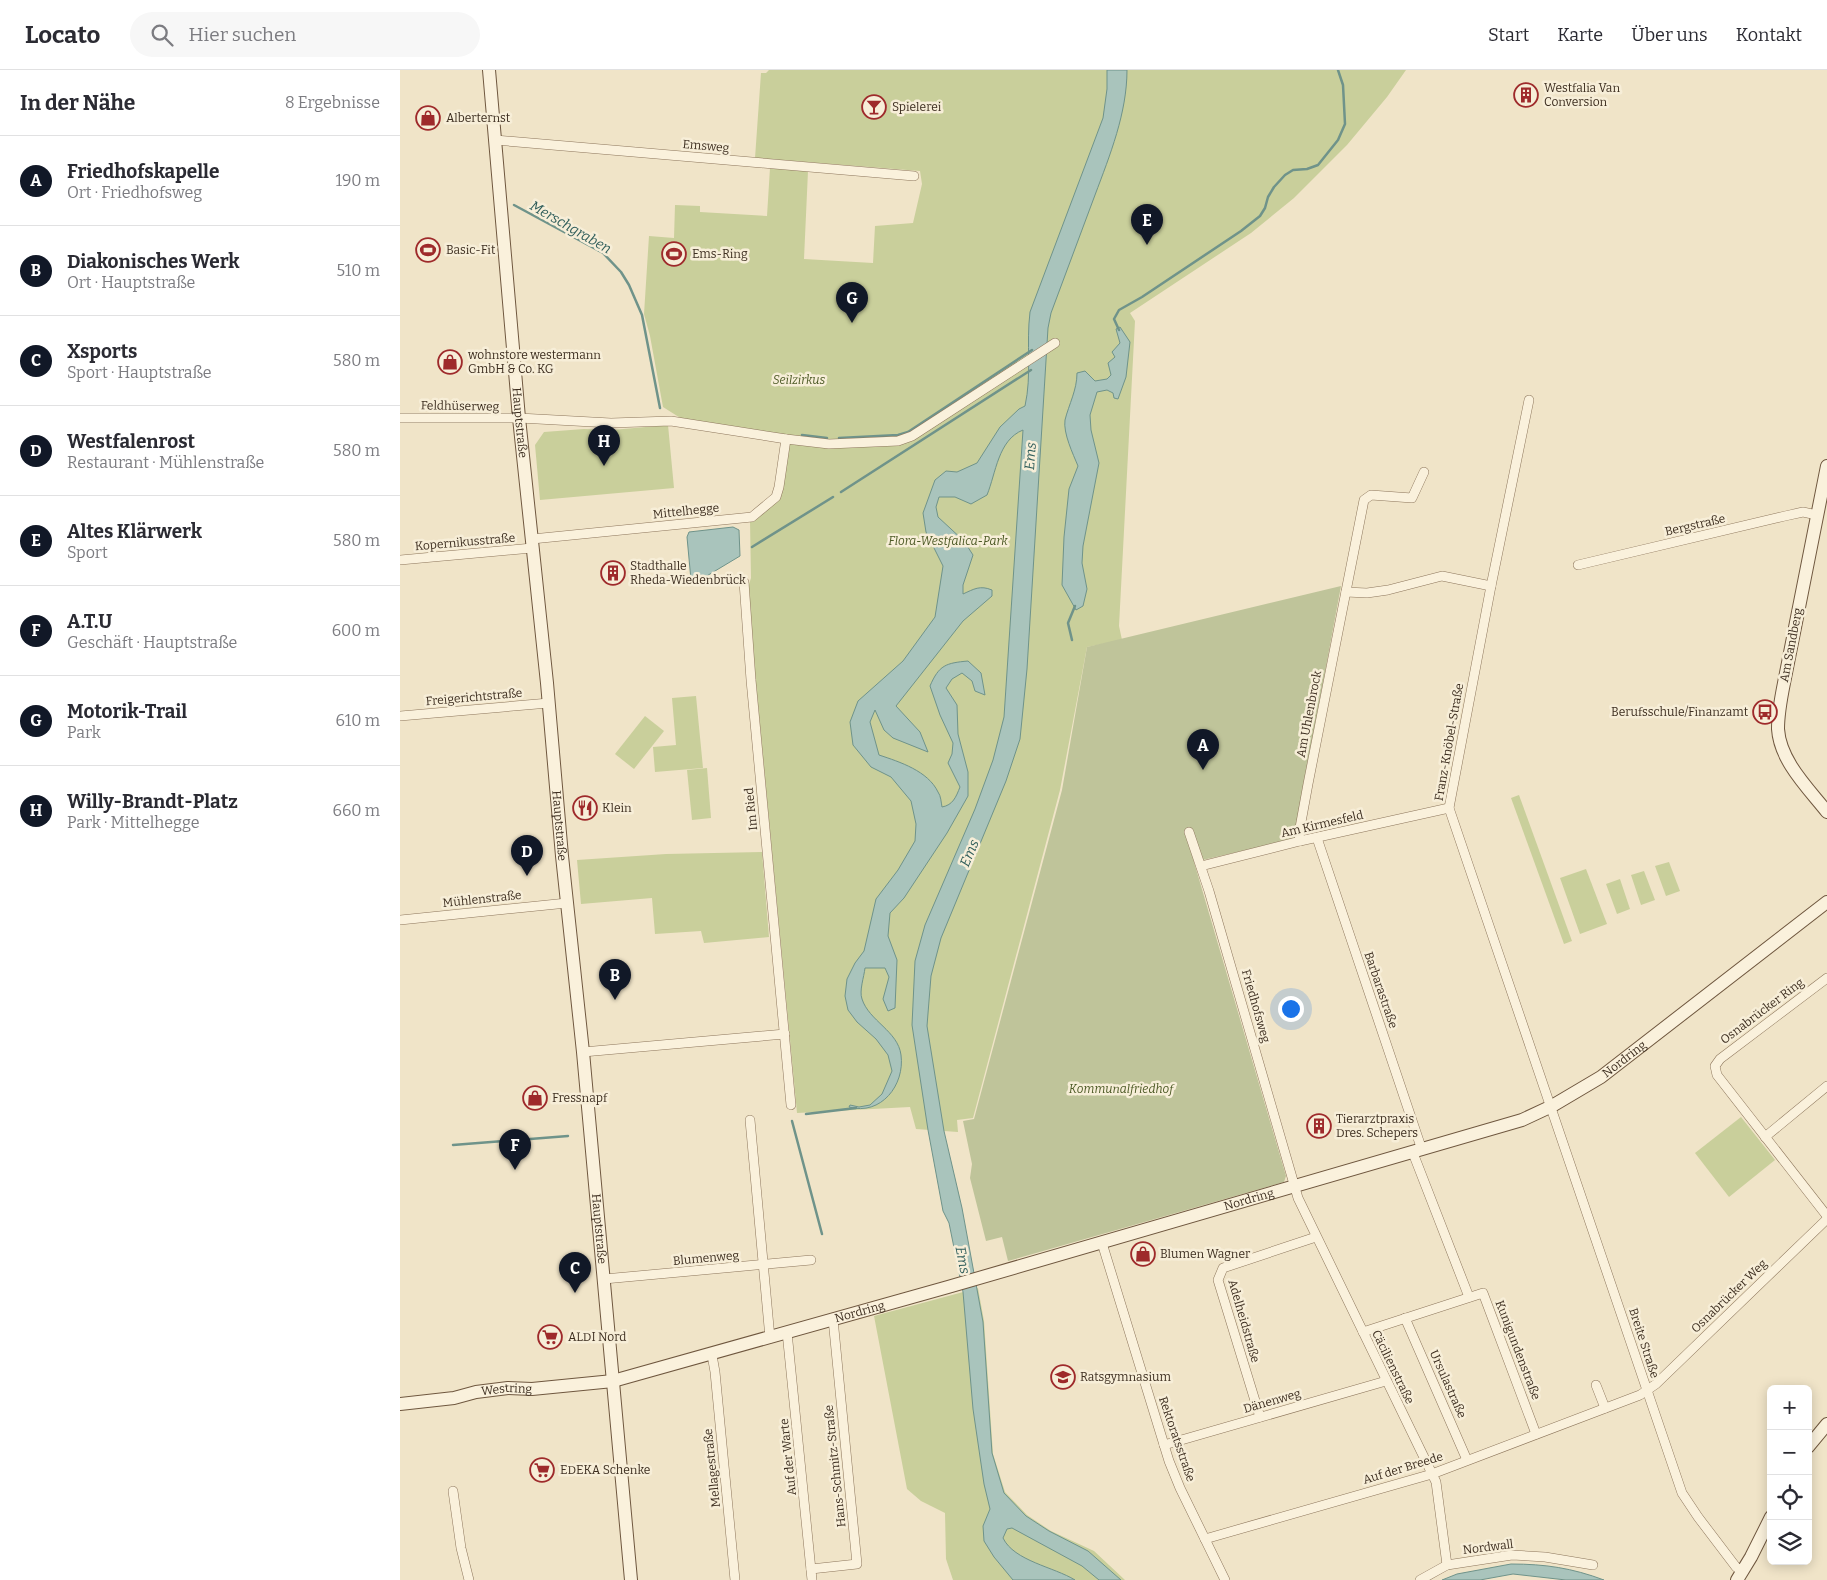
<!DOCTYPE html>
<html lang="de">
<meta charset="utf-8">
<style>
:root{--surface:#fff;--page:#f7f7f7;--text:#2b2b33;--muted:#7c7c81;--line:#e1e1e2;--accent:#111827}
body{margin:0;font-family:Bitter,serif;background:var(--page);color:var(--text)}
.controls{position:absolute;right:15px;bottom:15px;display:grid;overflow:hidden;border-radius:8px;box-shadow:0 2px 12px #0003}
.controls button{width:45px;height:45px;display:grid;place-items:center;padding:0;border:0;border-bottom:1px solid var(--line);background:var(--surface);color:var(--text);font:25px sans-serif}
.you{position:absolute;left:890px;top:938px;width:18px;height:18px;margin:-12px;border:4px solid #fff;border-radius:50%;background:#1a73e8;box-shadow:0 0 0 8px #1a73e833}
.badge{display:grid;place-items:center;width:32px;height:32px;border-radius:50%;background:var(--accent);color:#fff;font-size:16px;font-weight:700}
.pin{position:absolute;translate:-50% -41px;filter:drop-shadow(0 1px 2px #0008)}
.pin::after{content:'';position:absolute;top:26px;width:18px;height:15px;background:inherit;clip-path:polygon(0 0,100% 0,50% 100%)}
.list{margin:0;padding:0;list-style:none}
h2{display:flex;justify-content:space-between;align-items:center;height:65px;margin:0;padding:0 20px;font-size:21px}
h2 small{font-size:16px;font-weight:400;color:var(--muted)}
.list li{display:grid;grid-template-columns:32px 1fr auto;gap:15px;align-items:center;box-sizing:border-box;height:90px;padding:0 20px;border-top:1px solid var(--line)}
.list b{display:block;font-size:19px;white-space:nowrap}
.list p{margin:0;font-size:16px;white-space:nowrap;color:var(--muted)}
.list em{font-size:16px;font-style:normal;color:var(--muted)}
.icon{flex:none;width:28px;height:28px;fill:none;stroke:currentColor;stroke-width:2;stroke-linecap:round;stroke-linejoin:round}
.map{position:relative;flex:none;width:1427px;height:1510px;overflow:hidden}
header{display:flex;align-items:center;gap:30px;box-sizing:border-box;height:70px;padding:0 25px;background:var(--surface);border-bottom:1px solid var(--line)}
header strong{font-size:24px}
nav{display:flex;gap:28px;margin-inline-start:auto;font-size:18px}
.search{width:350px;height:45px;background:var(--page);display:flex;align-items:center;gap:12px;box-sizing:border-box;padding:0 18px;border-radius:28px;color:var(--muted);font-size:19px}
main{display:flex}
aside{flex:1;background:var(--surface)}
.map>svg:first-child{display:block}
.green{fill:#c9cf9b}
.cemetery{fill:#bfc49a}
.water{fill:#a9c4bc;stroke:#6f938a}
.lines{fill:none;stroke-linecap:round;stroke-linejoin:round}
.stream{stroke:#6f938a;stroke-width:2.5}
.street-casing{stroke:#8d765c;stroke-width:10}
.secondary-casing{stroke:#6f573f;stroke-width:14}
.street{stroke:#faf1dc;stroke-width:9}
.secondary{stroke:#faf1dc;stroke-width:12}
.labels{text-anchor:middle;stroke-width:5;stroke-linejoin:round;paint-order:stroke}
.poi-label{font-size:12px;fill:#3d2e20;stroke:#f7eed8;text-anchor:start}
.street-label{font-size:12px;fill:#3d2e20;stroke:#f7eed8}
.park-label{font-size:12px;font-style:italic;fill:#4d5a26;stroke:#f7eed8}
.water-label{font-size:14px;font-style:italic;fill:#2f5d5a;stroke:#f7eed8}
</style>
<header>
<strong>Locato</strong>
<div class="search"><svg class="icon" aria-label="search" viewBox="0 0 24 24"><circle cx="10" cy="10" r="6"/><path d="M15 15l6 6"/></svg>Hier suchen</div>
<nav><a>Start</a><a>Karte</a><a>Über uns</a><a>Kontakt</a></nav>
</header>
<main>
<aside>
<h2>In der Nähe<small>8 Ergebnisse</small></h2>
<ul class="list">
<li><span class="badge">A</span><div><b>Friedhofskapelle</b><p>Ort · Friedhofsweg</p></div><em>190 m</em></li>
<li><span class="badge">B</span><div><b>Diakonisches Werk</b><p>Ort · Hauptstraße</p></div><em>510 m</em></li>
<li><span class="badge">C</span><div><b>Xsports</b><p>Sport · Hauptstraße</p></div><em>580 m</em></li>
<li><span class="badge">D</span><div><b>Westfalenrost</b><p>Restaurant · Mühlenstraße</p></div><em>580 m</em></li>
<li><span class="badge">E</span><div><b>Altes Klärwerk</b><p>Sport</p></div><em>580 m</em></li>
<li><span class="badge">F</span><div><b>A.T.U</b><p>Geschäft · Hauptstraße</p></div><em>600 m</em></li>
<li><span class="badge">G</span><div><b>Motorik-Trail</b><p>Park</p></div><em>610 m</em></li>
<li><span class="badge">H</span><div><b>Willy-Brandt-Platz</b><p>Park · Mittelhegge</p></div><em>660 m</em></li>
</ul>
</aside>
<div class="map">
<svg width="1427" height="1510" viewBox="0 0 1427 1510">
<rect width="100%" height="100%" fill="#f0e4c8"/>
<g class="green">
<polygon points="369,0 1006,0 987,27 947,75 894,128 851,163 730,243 735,251 719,556 722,570 687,577 660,720 573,1048 557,1050 558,1062 516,1059 510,1037 397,1043 347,520 351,508 350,451 378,429 389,365 282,349 263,337 250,266 244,244 249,166 274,168 275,135 300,136 300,142 367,146 370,98 408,101 404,189 473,193 475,156 513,153 522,114 520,101 355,88 361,3 366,3"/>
<polygon points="268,355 274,418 140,430 135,375 144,362 184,359 212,360"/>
<polygon points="296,626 303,698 255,702 253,677 276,675 272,628"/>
<polygon points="245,646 264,661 234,699 215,684"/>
<polygon points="307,698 311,748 292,750 287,700"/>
<polygon points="1119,725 1172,871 1164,874 1111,728"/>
<polygon points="362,782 369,867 304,873 301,861 255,864 252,828 181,834 177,790 266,784"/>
<polygon points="1269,792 1280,821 1266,826 1255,796"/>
<polygon points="1186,799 1207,854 1180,864 1160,808"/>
<polygon points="1244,801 1255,830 1241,835 1231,805"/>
<polygon points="1220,809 1230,839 1217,844 1206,814"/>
<polygon points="1341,1047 1375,1090 1329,1127 1295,1083"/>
<polygon points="578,1218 584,1251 593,1384 605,1422 627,1445 651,1461 694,1481 725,1510 553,1510 546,1489 545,1443 521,1431 507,1419 474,1246"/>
</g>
<polygon class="cemetery" points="941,516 894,769 794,792 886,1106 884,1112 608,1191 602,1167 586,1171 570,1108 572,1094 563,1051 574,1049 662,720 687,577"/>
<g class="water">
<path d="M707,0H727C727,43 710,85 695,125C680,164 666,204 651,243L648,258L627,599L620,669L606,711L541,868L531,906L527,956L544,1061L562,1138L583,1252L592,1383L604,1423L626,1446L649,1461L688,1481L721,1510H699L682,1496L612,1458L607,1459L603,1468C614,1491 654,1497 675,1510H613L594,1487L584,1471L583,1456L590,1439L584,1414L573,1339L563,1222L549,1153L543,1141L528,1060L512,955L515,891L525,855L575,739L593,690L604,647L623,360C598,370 596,403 587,425L571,434L555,427H539L536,437L538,447L564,471L573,485L563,515V524C574,519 580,515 592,520V526L563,551L496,636L520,662L528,682L493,668L484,660L475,640L470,652L479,685C500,692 528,701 538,722C541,726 541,732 542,737C553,735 556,727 560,717L548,693L552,684L553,673L540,645L530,616C539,595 546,593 568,591L581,603L585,625L575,621L572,611L562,603L552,609L546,618L557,635L558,664L568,702V726L547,763L504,828L490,843L488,866L497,890L495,938L488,941L483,929L489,907L485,898H465C464,907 459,921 462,929C469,951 498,961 501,985C505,1015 481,1046 449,1037L450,1035L459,1037L470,1035L482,1024L492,1001L488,985L476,969L457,952L448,940L445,926L447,909L455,893L464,881L476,829L498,800L515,771L516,754L511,731L491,707L471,697L453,675L450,652L458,631L503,591L535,547L543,496L526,462L523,443L535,410L546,401L557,402L577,393L600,357L619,339L625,336C632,305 626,274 630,242L703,48L707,19Z"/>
<path d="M720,257L730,272L726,307L718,329L714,328L713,323L707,320L697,322L690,345L691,360L699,393L683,476L682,493L687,519L683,536L676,540L662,515L664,467L669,419L678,396C673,384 663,363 665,350C669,334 677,320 677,303L685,301L695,311L707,309L711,305L708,293L715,287L712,282L720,273L716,259Z"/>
<polygon points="333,457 339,460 340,486 295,513 291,510 287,467 289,462"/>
<path d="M1111,1494C1145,1494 1172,1498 1204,1510H1166L1113,1504L1080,1510H1042L1057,1504Z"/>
</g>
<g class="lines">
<g class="stream">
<polyline points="114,135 203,183 221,202 229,215 242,245 260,338"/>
<polyline points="719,260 714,249 719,240 742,227 841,161 860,146 865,138 868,127 874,117 885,105 893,100 907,99 918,95 938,70 945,54 943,15 938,0"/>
<polyline points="402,365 427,368"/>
<polyline points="439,368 498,365 508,362 632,280"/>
<polyline points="441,422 631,300"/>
<polyline points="352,477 433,427"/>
<polyline points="672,570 668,553 675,536"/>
<polyline points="406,1044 456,1038"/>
<polyline points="392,1051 422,1164"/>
<polyline points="53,1075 168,1066"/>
</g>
<g class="street-casing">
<g id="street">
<polyline points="95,70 514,106"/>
<polyline points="1129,330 1091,516 1049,738 1282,1423 1298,1447 1336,1497 1343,1502"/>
<polyline points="0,348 119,348 211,353 271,351 386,369 429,374 498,371 512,366 655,273"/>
<polyline points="132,469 352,447 376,427 379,417 386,369"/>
<polyline points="0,490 132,478"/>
<polyline points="1178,495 1385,446 1403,442 1417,445"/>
<polyline points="344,512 351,610 391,1035"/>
<polyline points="946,522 967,523 988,520 1042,506 1091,516"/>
<polyline points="0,646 149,633"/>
<polyline points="789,762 809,821 898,1128 1036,1412 1047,1495"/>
<polyline points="917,768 1022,1080"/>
<polyline points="900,771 899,763 908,714 964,430 971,425 1012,428 1024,402"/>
<polyline points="801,796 900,771 1049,738"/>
<polyline points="0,850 167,833"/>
<polyline points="1427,908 1320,989 1315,996 1317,1005 1427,1146"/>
<polyline points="183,982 385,964"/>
<polyline points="350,1050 370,1268"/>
<polyline points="1365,1067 1427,1016"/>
<polyline points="1013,1083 1069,1227"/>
<polyline points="702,1173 769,1391 780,1418 825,1510"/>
<polyline points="204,1209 411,1190"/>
<polyline points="1005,1248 1067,1390"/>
<polyline points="387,1262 412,1510"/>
<polyline points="963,1262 1083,1223 1136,1364"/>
<polyline points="312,1285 315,1302 335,1510"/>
<polyline points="1196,1315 1205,1338"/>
<polyline points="860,1347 818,1210 823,1198 916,1167"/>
<polyline points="764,1375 986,1311"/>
<polyline points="53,1421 61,1478 69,1510"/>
<polyline points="805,1469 1032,1404 1240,1325 1256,1314 1427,1149"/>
<polyline points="411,1499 457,1494 433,1249"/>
<polyline points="1020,1510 1047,1495 1112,1485 1145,1487 1193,1495"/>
</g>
</g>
<g class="secondary-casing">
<g id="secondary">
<path id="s1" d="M89,0L119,348L147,613L162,786L183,982L231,1510"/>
<path d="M1427,396L1384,613C1381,628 1378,644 1378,659C1380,691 1408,718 1427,742"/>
<path id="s2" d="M0,1334L54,1328L76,1322L108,1318L132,1319L213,1311L548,1217L1122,1050L1152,1036L1201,1007L1427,832"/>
<polyline points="1408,1377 1427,1354"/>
<polyline points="1337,1510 1351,1487 1371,1447"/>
</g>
</g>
<use href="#street" class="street"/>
<use href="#secondary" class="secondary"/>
</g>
<defs>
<g id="building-ring" transform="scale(1.25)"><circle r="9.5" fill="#f7eed8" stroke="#9e2a2b" stroke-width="1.5"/><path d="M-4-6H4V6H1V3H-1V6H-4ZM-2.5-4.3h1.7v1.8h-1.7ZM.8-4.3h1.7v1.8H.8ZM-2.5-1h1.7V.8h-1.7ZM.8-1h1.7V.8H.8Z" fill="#9e2a2b"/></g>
<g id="bar-ring" transform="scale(1.25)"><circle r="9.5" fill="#f7eed8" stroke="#9e2a2b" stroke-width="1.5"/><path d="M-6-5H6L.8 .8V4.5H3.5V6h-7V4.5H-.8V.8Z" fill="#9e2a2b"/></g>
<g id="shop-ring" transform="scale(1.25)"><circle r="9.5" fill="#f7eed8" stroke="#9e2a2b" stroke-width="1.5"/><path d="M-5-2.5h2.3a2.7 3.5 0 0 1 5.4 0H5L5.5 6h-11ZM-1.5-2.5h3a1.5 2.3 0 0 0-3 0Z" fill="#9e2a2b"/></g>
<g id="stadium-ring" transform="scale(1.25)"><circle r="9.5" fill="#f7eed8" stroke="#9e2a2b" stroke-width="1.5"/><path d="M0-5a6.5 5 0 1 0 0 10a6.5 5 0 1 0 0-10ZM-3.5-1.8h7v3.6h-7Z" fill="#9e2a2b"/></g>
<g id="bus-ring" transform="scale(1.25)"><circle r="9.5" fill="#f7eed8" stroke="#9e2a2b" stroke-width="1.5"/><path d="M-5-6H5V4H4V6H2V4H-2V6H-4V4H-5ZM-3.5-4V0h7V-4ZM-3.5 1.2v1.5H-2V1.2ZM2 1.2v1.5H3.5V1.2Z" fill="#9e2a2b"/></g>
<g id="restaurant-ring" transform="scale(1.25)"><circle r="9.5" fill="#f7eed8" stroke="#9e2a2b" stroke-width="1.5"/><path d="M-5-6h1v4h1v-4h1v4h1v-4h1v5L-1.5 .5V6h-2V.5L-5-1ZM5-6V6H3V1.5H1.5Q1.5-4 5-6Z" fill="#9e2a2b"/></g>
<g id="supermarket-ring" transform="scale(1.25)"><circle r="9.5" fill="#f7eed8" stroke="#9e2a2b" stroke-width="1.5"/><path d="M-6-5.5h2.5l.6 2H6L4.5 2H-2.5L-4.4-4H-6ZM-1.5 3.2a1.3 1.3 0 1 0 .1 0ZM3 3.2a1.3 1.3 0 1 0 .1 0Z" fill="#9e2a2b"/></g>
<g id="school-ring" transform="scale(1.25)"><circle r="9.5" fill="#f7eed8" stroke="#9e2a2b" stroke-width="1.5"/><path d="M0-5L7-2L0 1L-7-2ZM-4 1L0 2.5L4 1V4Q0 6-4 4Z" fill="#9e2a2b"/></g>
</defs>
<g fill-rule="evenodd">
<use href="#building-ring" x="1126" y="25"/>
<use href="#bar-ring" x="474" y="37"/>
<use href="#shop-ring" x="28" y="48"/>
<use href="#stadium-ring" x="28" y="180"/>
<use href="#stadium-ring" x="274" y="184"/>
<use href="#shop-ring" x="50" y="292"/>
<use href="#building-ring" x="213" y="503"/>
<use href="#bus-ring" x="1365" y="642"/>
<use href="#restaurant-ring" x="185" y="738"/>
<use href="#shop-ring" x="135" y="1028"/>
<use href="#building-ring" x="919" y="1056"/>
<use href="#shop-ring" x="743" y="1184"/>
<use href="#supermarket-ring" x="150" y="1267"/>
<use href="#school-ring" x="663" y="1307"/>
<use href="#supermarket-ring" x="142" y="1400"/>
</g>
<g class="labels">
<g class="poi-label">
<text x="1144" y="22">Westfalia Van<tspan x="1144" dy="14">Conversion</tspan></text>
<text x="492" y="41">Spielerei</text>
<text x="46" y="52">Alberternst</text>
<text x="46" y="184">Basic-Fit</text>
<text x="292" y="188">Ems-Ring</text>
<text x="68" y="289">wohnstore westermann<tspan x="68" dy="14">GmbH &amp; Co. KG</tspan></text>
<text x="230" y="500">Stadthalle<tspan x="230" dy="14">Rheda-Wiedenbrück</tspan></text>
<text x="1348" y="646" text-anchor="end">Berufsschule/Finanzamt</text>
<text x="202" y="742">Klein</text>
<text x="152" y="1032">Fressnapf</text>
<text x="936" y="1053">Tierarztpraxis<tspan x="936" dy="14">Dres. Schepers</tspan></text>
<text x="760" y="1188">Blumen Wagner</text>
<text x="168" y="1271">ALDI Nord</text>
<text x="680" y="1311">Ratsgymnasium</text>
<text x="160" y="1404">EDEKA Schenke</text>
</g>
<g class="street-label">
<text transform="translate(306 76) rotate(5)" y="4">Emsweg</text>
<text transform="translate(60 336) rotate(1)" y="4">Feldhüserweg</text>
<text dy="4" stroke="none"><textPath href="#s1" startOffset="354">Hauptstraße</textPath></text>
<text transform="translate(286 441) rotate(-6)" y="4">Mittelhegge</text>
<text transform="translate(1295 455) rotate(-13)" y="4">Bergstraße</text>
<text transform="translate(65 472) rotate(-5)" y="4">Kopernikusstraße</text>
<text transform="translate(1391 575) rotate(-79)" y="4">Am Sandberg</text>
<text transform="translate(74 627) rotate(-5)" y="4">Freigerichtstraße</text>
<text transform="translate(909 644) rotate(-79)" y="4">Am Uhlenbrock</text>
<text transform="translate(1049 672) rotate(-80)" y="4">Franz-Knöbel-Straße</text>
<text transform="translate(351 739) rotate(-96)" y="4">Im Ried</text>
<text transform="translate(922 754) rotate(-13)" y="4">Am Kirmesfeld</text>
<text dy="4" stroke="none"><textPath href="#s1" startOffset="759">Hauptstraße</textPath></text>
<text transform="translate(82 829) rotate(-6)" y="4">Mühlenstraße</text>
<text transform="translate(981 920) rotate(71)" y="4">Barbarastraße</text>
<text transform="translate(856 936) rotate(74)" y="4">Friedhofsweg</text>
<text transform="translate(1362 941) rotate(-37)" y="4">Osnabrücker Ring</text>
<text dy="4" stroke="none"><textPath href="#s2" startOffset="1280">Nordring</textPath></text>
<text dy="4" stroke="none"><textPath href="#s2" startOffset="876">Nordring</textPath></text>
<text dy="4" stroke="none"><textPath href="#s1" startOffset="1164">Hauptstraße</textPath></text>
<text transform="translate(306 1188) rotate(-5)" y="4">Blumenweg</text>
<text transform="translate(1329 1226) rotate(-44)" y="4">Osnabrücker Weg</text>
<text dy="4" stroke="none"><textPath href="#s2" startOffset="471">Nordring</textPath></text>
<text transform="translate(844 1251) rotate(74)" y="4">Adelheidstraße</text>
<text transform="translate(1244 1273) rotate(72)" y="4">Breite Straße</text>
<text transform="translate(1118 1280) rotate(69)" y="4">Kunigundenstraße</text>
<text transform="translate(993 1297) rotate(64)" y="4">Cäcilienstraße</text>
<text transform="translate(1048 1314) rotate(66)" y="4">Ursulastraße</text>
<text dy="4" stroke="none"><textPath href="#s2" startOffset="108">Westring</textPath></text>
<text transform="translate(872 1331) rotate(-16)" y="4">Dänenweg</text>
<text transform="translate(777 1369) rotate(71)" y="4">Rektoratsstraße</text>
<text transform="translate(388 1387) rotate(-96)" y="4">Auf der Warte</text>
<text transform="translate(435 1396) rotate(-96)" y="4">Hans-Schmitz-Straße</text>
<text transform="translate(312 1398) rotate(-96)" y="4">Mellagestraße</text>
<text transform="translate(1003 1398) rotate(-17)" y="4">Auf der Breede</text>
<text transform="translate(1088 1477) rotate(-7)" y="4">Nordwall</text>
</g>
<g class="park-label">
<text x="399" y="314">Seilzirkus</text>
<text x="548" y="475">Flora-Westfalica-Park</text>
<text x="721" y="1023">Kommunalfriedhof</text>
</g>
<g class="water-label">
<text transform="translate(171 157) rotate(30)" y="5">Merschgraben</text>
<text transform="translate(630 386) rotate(-86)" y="5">Ems</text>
<text transform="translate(569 783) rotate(-67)" y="5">Ems</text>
<text transform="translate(563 1190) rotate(79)" y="5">Ems</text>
</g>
</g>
</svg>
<div class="controls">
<button>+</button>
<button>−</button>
<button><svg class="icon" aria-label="locate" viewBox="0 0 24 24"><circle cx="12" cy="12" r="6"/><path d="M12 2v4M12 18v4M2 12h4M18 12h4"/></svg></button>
<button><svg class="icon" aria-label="layers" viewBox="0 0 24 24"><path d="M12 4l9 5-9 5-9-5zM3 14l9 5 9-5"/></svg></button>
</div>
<div class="you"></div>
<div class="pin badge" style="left:803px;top:700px">A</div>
<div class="pin badge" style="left:215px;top:930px">B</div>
<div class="pin badge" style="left:175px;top:1223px">C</div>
<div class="pin badge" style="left:127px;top:806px">D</div>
<div class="pin badge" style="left:747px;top:175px">E</div>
<div class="pin badge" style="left:115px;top:1100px">F</div>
<div class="pin badge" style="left:452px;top:253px">G</div>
<div class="pin badge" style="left:204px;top:396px">H</div>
</div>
</main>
